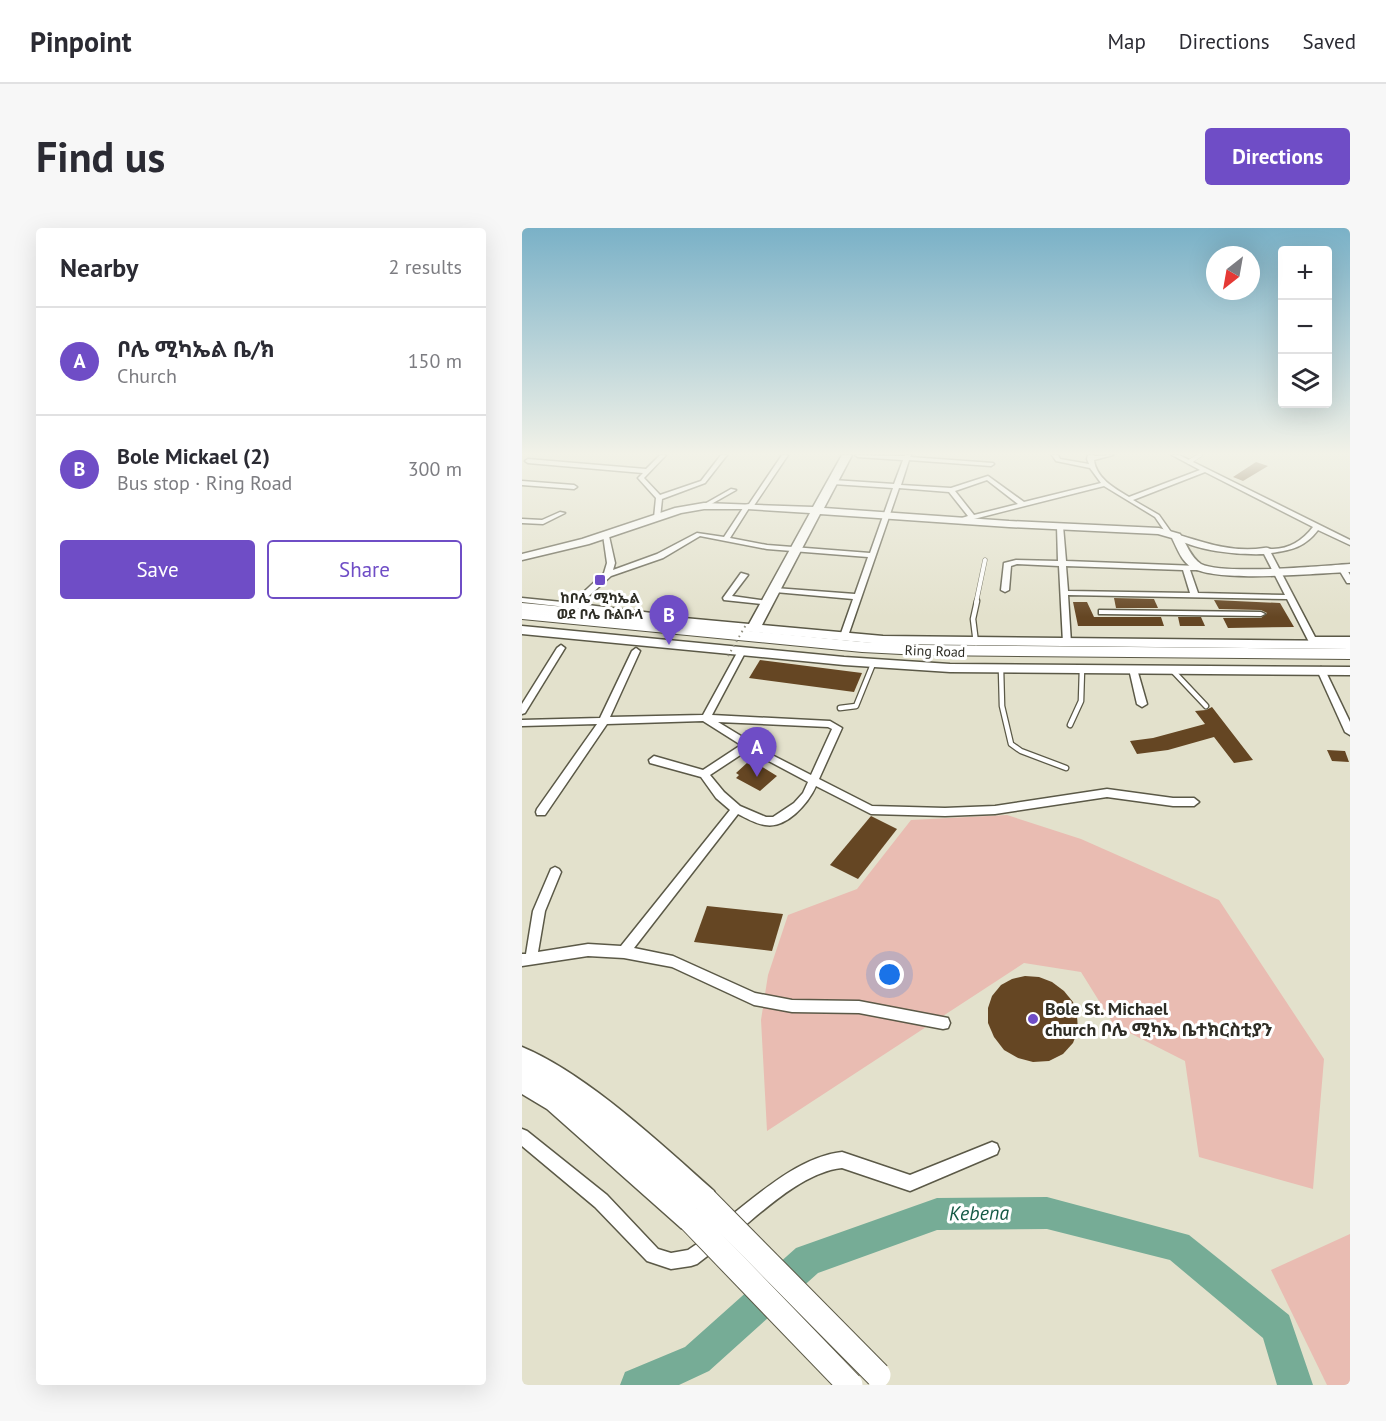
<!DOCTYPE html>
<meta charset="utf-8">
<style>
:root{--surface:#fff;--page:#f7f7f7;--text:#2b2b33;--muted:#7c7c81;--line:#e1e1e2;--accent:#6f4dc6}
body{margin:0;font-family:"PT Sans","Noto Sans Ethiopic",sans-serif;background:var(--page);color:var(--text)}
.controls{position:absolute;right:18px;top:18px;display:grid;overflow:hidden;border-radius:6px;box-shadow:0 6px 24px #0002}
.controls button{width:54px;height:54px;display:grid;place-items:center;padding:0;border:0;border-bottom:2px solid var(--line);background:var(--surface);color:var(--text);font:30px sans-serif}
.compass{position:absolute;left:684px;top:18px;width:54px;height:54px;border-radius:50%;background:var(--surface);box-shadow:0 6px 24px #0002;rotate:211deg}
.you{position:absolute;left:368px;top:747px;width:21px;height:21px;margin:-15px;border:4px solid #fff;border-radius:50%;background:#1a73e8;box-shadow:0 0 0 9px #1a73e833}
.badge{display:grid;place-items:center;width:39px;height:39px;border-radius:50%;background:var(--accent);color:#fff;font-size:20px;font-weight:700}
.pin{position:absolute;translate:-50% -50px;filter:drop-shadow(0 2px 3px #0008)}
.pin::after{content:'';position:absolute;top:32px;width:21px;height:18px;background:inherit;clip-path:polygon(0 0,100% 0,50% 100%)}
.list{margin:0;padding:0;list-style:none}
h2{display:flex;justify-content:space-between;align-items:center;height:78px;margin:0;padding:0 24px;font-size:26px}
h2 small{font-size:20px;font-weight:400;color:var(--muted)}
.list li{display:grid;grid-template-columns:39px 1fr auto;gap:18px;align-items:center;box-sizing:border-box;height:108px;padding:0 24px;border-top:2px solid var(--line)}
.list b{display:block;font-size:22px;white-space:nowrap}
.list p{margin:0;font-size:20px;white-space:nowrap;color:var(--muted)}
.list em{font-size:20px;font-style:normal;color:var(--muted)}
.actions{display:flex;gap:12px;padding:18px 24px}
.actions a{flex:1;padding:14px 0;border:2px solid var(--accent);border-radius:6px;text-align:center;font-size:21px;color:var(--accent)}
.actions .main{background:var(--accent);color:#fff}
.icon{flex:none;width:33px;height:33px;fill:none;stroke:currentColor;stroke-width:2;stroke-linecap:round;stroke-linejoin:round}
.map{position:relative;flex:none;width:828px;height:1157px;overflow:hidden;border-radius:6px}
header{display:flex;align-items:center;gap:36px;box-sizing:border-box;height:84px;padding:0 30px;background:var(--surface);border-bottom:2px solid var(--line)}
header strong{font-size:28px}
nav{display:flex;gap:33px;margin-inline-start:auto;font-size:21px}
.intro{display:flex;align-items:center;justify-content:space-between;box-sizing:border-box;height:144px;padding:0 36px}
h1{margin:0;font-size:42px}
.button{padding:15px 27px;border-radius:6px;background:var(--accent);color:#fff;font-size:21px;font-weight:700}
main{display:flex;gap:36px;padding:0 36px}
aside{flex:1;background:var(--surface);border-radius:6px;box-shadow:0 6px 24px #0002}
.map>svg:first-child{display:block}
.green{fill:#e9bcb2}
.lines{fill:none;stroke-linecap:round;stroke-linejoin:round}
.river{fill:#76ac96;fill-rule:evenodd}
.building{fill:#654623}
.lane-far1-casing{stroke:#5b5947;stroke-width:5}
.lane-casing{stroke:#5b5947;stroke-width:7}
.street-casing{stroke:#5b5947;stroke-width:3}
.secondary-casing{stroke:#5b5947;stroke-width:3}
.highway-casing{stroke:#5b5947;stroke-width:2}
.lane-far1{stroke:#fff;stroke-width:4}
.lane{stroke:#fff;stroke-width:4.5}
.street{fill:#fff;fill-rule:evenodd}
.secondary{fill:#fff;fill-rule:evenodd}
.highway{fill:#fff;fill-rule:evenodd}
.secondary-bridge-casing{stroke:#5b5947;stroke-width:27;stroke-linecap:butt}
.path-bridge{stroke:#929081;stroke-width:2;stroke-dasharray:1.5 4;stroke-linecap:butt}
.secondary-bridge{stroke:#fff;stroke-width:25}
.poi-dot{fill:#6f4dc6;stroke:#fff;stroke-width:2}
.labels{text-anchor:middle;stroke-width:6;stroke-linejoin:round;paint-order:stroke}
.far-poi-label{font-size:14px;font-weight:bold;fill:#2e2d25;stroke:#fff}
.far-street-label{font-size:14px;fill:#2e2d25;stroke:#fff}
.near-poi-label{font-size:18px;font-weight:bold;fill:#2e2d25;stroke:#fff;text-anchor:start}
.near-water-label{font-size:20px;font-style:italic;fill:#165b46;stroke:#fff}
</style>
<header>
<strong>Pinpoint</strong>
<nav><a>Map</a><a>Directions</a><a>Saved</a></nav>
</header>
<div class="intro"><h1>Find us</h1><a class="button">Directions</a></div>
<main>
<aside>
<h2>Nearby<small>2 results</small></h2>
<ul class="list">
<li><span class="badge">A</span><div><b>ቦሌ ሚካኤል ቤ/ክ</b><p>Church</p></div><em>150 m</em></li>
<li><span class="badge">B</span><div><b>Bole Mickael (2)</b><p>Bus stop · Ring Road</p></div><em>300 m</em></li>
</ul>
<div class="actions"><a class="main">Save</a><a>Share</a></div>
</aside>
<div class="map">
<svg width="828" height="1157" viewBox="0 0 828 1157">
<rect width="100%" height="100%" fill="#e3e1cc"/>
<g class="green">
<polygon points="485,587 559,611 697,672 802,831 791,961 677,929 663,833 592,797 559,744 502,735 245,903 239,792 246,747 266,687 335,661 389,592"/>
<polygon points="828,1006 828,1157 805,1157 749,1042"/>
</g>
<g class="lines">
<polygon class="river" points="525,969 667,1007 767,1087 791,1157 755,1157 741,1110 648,1032 525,1001 415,1002 296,1045 187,1143 157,1157 98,1157 103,1144 163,1119 274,1020 415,970"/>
</g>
<g class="building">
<polygon points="734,234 746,238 721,253 711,249"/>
<polygon points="592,370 632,371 636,380 594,380"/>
<polygon points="692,372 758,375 772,399 706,400 701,390 739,390 745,385 739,382 697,381"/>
<polygon points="551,374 565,374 572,389 639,389 642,398 556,398"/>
<polygon points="656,389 679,389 683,398 658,398"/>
<polygon points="238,432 340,445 332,464 227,450"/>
<polygon points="690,479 731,532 712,535 692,509 646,522 615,526 608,513 631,510 683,496 673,483 684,482"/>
<polygon points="805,522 823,523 827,534 810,533"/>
<polygon points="226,534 232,534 255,548 238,563 214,550 217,547 214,545"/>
<polygon points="349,588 375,601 336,651 308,637"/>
<polygon points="185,678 261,686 250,723 172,714"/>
<polygon points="503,748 517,749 530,754 542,763 551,774 555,788 556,802 551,815 541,826 527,833 511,834 496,830 482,822 472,809 466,795 466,780 470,768 479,757 490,751"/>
</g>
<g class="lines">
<g class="lane-far1-casing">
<g id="lane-far1">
<polyline points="667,234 678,227"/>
<polyline points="454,375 463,332"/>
</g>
</g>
<g class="lane-casing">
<g id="lane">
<polyline points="454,415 451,391 455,373"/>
<polyline points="479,441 480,478 489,516 499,523 544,540"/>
<polyline points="651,443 684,478"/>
<polyline points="318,480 334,478 351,436"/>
<polyline points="548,497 559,473 560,441"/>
</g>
</g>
<g class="street-casing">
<g id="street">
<polygon points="138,227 144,227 122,250 138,267 179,253 199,227 205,227 183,255 140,271 138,290 135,292 132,290 134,270 116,250 121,245 6,235 3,233 6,231 124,241"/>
<path d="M260,227H266L231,279L227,280L208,310L245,317L348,325L371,260L311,256L308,254L311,252L372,256L381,232L336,229L333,227L383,228V227H389L388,229L471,235L472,236L469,238L387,232L379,257L429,260L466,248L502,274L579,255L568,240L534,233L530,227H536L538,231L567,236L565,231L566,227H572V228L591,227L572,232C574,250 592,260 607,269L678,242L650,227H657L828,312V317L796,302C783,319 770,322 749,325L793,409H828V415H795V418H789L765,371L546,367L549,415L545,418L541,415L537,338L495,336L489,338L487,362L483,364L479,362L482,335L494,332L536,333L535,298L538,296L541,298L544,333L676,338H679V342H668L676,365L763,367L742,326C716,327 672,323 650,308L654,306C683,315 712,325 742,320C748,319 744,321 751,321C767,321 781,312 791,299L683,244L611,272L637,287L649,304L646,306L644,305L633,289L582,258L436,295L434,294V292L446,288L427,264L377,260L326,408L322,411L318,408L331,371L253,364L249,362L253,360L333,366L346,329L245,321L178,308L141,330L89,348L58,376L138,386H141V390L0,374V370L50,375L82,345L85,335L81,307L87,308L93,335L91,342L135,326L175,305L202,309L223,277L227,276ZM465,252L496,276L452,287L433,263ZM544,338L661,342L668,365L546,363Z"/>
<polygon points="0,253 52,257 55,259 52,261 0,257"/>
<polygon points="209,261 214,262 184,279 179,278"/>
<polygon points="38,284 43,285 21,296 0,295 0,291 20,292"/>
<polygon points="817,338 824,340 828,347 828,355 825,355 816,340"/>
<polygon points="219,345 226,347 210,368 245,373 248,373 248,377 202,372 201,370"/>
<polygon points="577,382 739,384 743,386 739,388 580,386 577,386"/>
<polygon points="39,417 43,420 3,485 0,486 0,476 35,420"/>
<path d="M114,420L118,423L88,489L181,487L216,423L217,421H223L224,423L190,487L308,493L320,500L297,551L350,578L423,580L473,578L585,561L651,570H672L677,574L672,578H651L585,569L473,586L423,588L349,586L294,558C286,576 264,601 243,597C234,596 224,590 216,586L112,720L151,728L233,765L270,772L337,773L421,789L426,790L428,795L426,800L421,801L337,785L270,784L232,777L150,739L102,730L66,728L0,738V726H4L11,683L29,641L33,639L37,641L39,644L23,683L16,724L66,716L99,718L208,582L194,570L179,549L128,535L127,532L132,528L181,542L219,517L181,493L85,496L23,587H15L14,584L15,581L75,496L0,498V492L78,490L110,423ZM196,494L306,499L310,501L289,547L252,528ZM226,522L286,554L281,565L272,575L251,589H244L218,578L202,564L188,547Z"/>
<polygon points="611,438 615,441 625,476 620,479 615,476 607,441"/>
<polygon points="799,439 803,442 828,494 828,507 823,504 795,442"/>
<polygon points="0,901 5,903 85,967 136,1021 149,1025 166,1022 191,1005 197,1007 199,1013 197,1019 175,1036 169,1038 149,1041 125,1033 73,979 0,918"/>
<path d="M470,914L475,916L477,921L475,926L388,963L320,940C282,944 243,981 214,1005L208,1007L202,1005L200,999L202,993C236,967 276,929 320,924L388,947Z"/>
</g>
</g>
<g class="secondary-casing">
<g id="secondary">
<path d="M320,227H330L302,280L487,293L637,300L658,306C664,315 669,330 679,336C702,347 799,338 828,336V344C794,345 697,355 671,340C660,335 655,320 650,310L636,306L487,299L298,286L240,397L361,408L828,413V421L361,416L0,383V375L227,396L288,285L225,281H182L159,285L67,316L0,332V326L60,311L153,280L182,275L291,279Z"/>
<polygon points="0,398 322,429 428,436 828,439 828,447 428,444 322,437 0,406"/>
<path d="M0,819C65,846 139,916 192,963L195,972L192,981L183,984L176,981L180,991L177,1000L168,1003L159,1000L25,881L0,866Z"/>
</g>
</g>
<g class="highway-casing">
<polygon id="highway" points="0,381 340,414 399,417 828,421 828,431 399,427 340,424 0,391"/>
</g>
<use href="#lane-far1" class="lane-far1"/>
<use href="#lane" class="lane"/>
<use href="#street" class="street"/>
<use href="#secondary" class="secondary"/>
<use href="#highway" class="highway"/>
<g class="secondary-bridge-casing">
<g id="secondary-bridge">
<polyline points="183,972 356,1147"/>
<polyline points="168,991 328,1157"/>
</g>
</g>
<polyline class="path-bridge" points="206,428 225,395"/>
<use href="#secondary-bridge" class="secondary-bridge"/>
</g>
<linearGradient id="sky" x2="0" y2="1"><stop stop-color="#7ab1c7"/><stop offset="0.58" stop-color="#f2f2e8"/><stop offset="1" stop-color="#f2f2e8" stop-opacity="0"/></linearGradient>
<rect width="828" height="389" fill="url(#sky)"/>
<g class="poi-dot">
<rect x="72" y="346" width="12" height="12" rx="3"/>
<circle cx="511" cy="791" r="6"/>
</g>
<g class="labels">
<g class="far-poi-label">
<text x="78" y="375">ከቦሌ ሚካኤል<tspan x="78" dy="16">ወደ ቦሌ ቡልቡላ</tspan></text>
</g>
<g class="far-street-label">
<text transform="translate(413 423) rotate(2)" y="5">Ring Road</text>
</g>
<g class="near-poi-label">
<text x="523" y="787">Bole St. Michael<tspan x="523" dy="21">church ቦሌ ሚካኤ ቤተክርስቲያን</tspan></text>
</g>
<g class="near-water-label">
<text transform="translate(457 985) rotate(-1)" y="7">Kebena</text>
</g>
</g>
</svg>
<div class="controls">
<button>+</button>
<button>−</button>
<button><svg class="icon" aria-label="layers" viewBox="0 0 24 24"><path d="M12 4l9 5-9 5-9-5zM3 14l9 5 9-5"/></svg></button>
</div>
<svg class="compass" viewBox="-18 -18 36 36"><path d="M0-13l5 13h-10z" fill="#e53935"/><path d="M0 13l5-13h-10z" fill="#7c7c81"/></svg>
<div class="you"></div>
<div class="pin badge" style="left:235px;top:549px">A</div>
<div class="pin badge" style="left:147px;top:417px">B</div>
</div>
</main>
